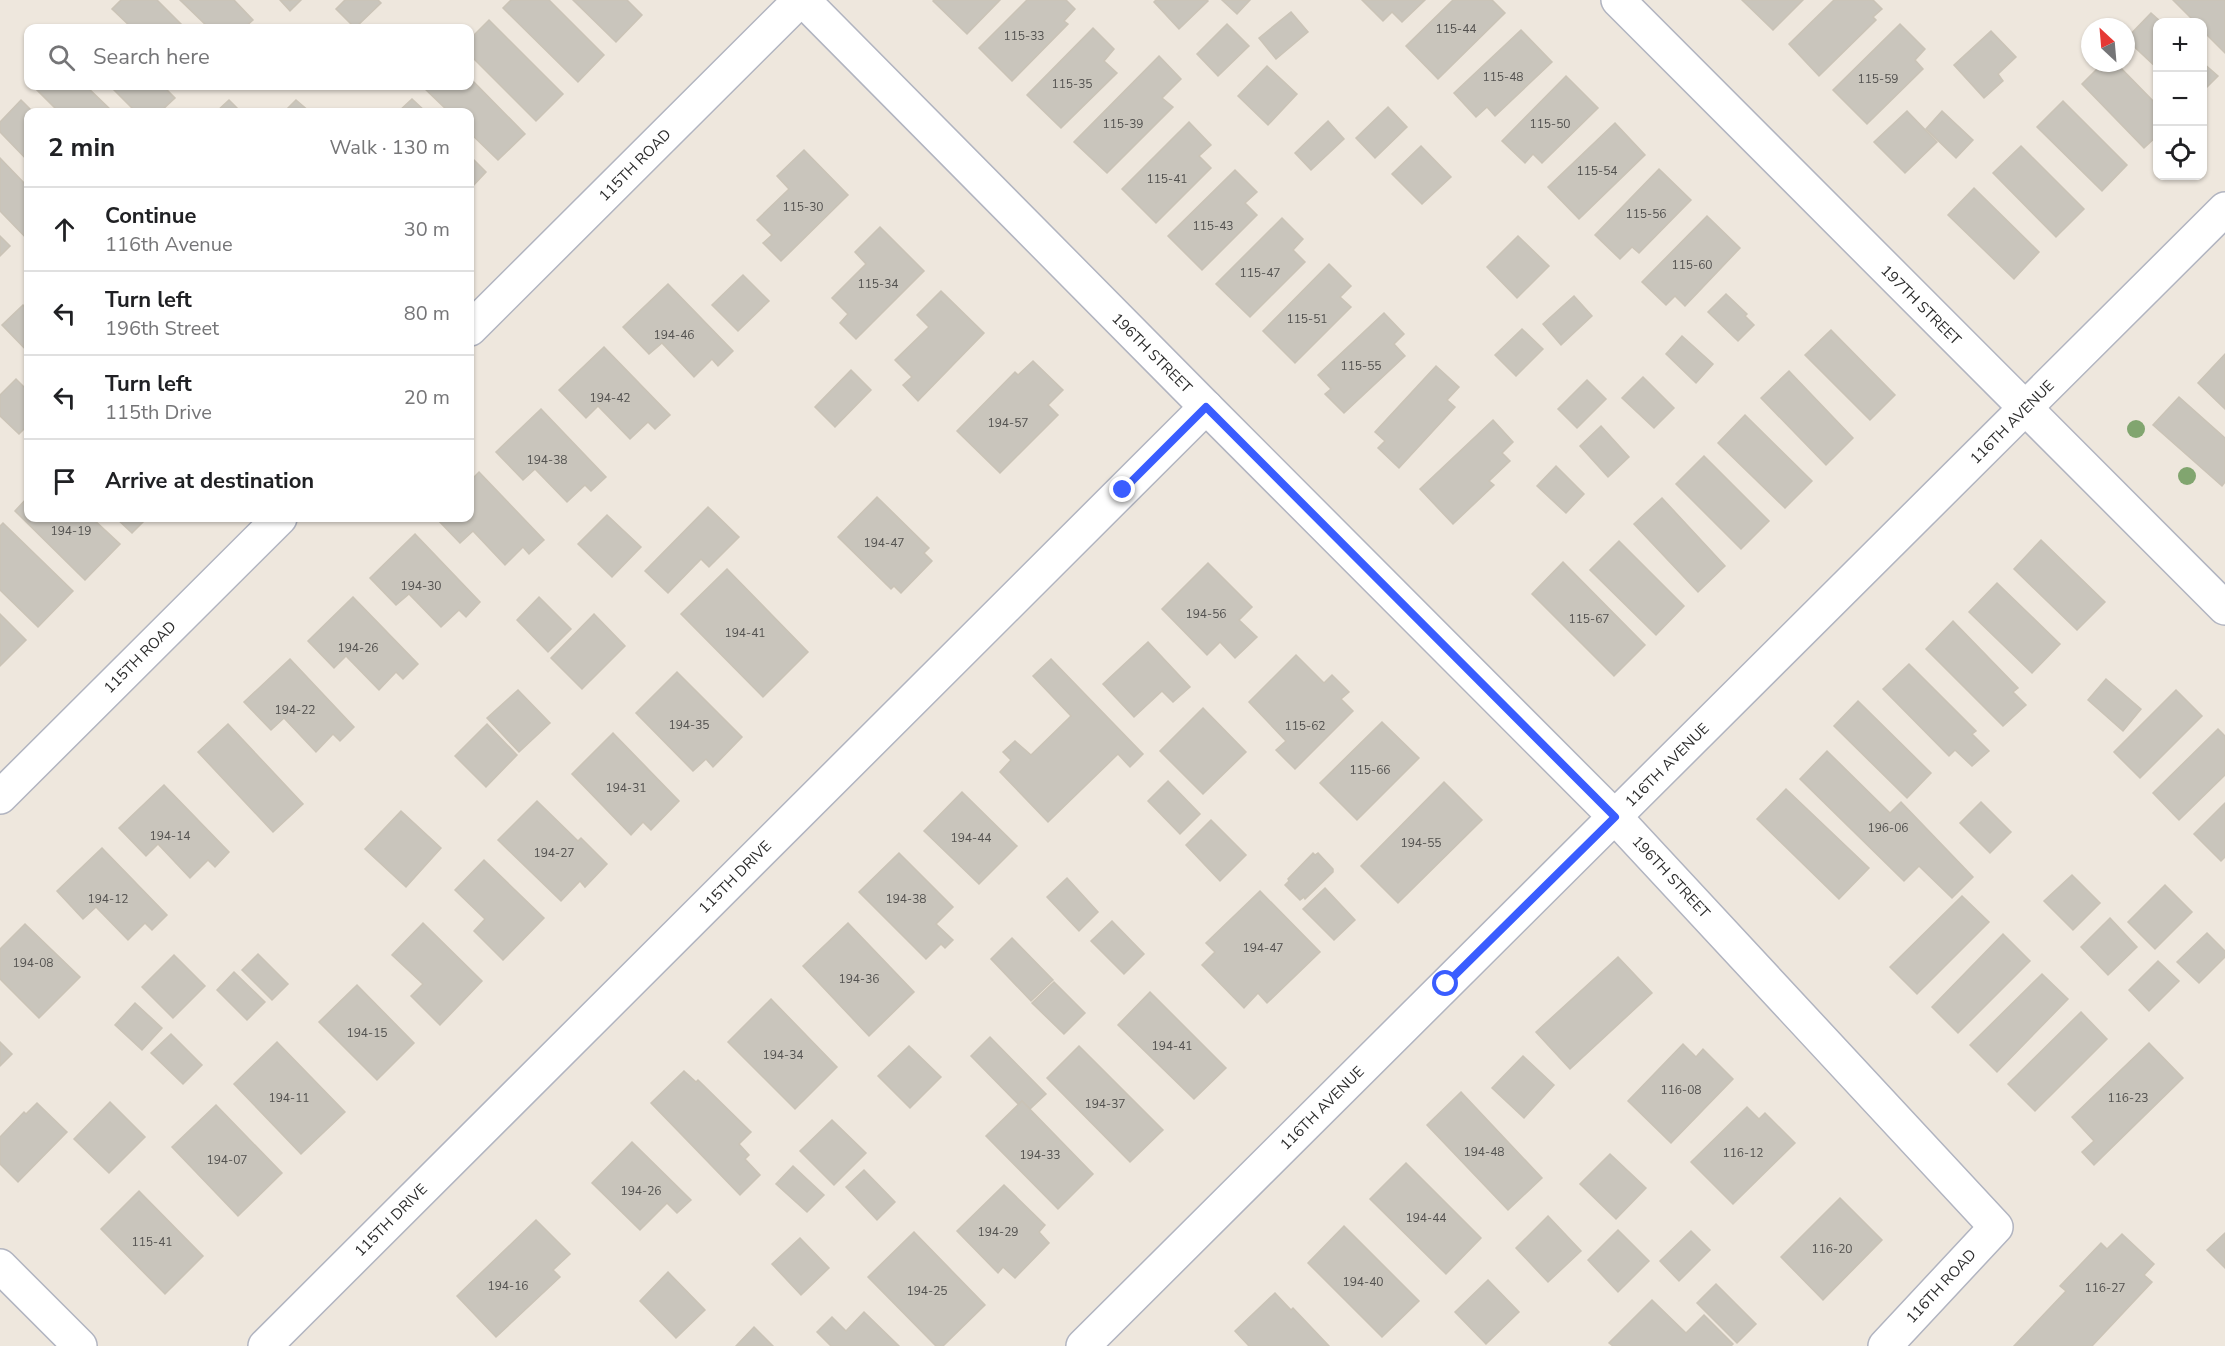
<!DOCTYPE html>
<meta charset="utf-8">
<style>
:root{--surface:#fff;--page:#f2f2f2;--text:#202124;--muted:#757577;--line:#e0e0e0}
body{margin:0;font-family:"Nunito Sans",sans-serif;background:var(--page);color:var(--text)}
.controls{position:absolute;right:18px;top:18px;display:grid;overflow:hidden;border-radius:12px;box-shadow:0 2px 4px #0004}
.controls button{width:54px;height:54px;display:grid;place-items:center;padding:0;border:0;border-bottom:2px solid var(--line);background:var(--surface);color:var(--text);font:30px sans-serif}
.compass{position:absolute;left:2081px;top:18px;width:54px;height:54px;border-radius:50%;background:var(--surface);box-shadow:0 2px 4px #0004;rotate:334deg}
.stop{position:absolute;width:18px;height:18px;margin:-14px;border:4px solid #3a5dff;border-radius:50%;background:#fff}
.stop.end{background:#3a5dff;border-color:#fff;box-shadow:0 2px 6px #0008}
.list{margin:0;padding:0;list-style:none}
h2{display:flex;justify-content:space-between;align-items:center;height:78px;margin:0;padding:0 24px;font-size:26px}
h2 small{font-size:20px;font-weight:400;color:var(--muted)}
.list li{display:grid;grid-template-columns:39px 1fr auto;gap:18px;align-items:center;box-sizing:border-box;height:84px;padding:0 24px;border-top:2px solid var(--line)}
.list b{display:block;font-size:22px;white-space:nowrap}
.list p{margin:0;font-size:20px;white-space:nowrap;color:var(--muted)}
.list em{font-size:20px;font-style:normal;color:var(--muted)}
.icon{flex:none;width:33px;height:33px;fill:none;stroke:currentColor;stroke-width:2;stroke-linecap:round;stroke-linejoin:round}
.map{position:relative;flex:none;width:2225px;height:1346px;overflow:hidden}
.search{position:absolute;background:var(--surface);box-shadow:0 2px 4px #0004;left:24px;top:24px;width:450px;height:66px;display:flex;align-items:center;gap:15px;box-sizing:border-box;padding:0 21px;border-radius:12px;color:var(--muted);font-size:22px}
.panel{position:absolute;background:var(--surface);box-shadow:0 2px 4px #0004;left:24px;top:108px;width:450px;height:414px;border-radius:12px}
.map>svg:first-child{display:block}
.building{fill:#c9c5bc;stroke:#cac3b6;stroke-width:1.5}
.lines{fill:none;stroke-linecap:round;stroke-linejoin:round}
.street-casing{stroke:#b1b4c0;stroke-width:36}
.street{stroke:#fff;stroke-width:33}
.tree{fill:#81a56f}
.route{stroke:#3a5dff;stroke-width:8}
.labels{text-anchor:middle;stroke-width:5;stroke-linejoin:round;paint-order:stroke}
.number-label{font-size:12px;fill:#535250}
.street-label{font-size:15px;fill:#2c2c2c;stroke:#fff}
</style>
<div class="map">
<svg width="2225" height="1346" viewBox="0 0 2225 1346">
<rect width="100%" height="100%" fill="#eee7dd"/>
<g class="building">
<polygon points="121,0 157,0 185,28 132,28 112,9"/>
<polygon points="180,0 234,0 253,20 244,28 209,28"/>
<polygon points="280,0 301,0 290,11"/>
<polygon points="345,0 378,0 381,3 355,28 336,9"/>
<polygon points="511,0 549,0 604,55 578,82 503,8"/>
<polygon points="573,0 627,0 642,15 616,42"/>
<polygon points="934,0 1000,0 967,34 933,1"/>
<polygon points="1027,0 1066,0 1075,9 1064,21 1068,24 1012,81 979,48"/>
<polygon points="1156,0 1207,0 1208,1 1179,29 1154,2"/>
<polygon points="1222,0 1250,0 1237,14"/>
<polygon points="1362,0 1425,0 1402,22 1392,12 1383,21"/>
<polygon points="1453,0 1492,0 1505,13 1438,79 1406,46"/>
<polygon points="1742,0 1803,0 1773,30"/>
<polygon points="1834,0 1873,0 1882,9 1873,17 1876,20 1819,76 1789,44"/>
<polygon points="2173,0 2225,0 2225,53 2202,30 2202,22 2195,22"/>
<polygon points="1291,12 1308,32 1276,59 1259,38"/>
<polygon points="2151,13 2161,22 2158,22 2158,69 2126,39"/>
<polygon points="489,20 563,94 536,121 470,55 470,39"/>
<polygon points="1227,24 1249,46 1218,76 1197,54"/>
<polygon points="1900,24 1925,49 1915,60 1923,69 1867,124 1833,90"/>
<polygon points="1093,28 1114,49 1104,61 1117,73 1061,128 1027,95"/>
<polygon points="1521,30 1552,62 1495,116 1487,107 1476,117 1454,93"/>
<polygon points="1991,31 2016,57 1998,74 2003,81 1984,98 1954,65"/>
<polygon points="1159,56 1181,79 1162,98 1173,107 1107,173 1074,142"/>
<polygon points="2202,62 2218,76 2202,92"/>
<polygon points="2103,63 2116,63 2158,106 2158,135 2144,148 2082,84"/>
<polygon points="1267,66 1297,94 1268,125 1238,96"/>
<polygon points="1566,76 1598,108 1542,163 1533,154 1525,163 1502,141"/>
<polygon points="470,78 525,134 498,160 470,133 470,112 449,112 423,87 470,86"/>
<polygon points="38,86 86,86 113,112 59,112 35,88"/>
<polygon points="110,86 163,86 175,98 160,112 136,112"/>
<polygon points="412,99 426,112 398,112"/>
<polygon points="21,100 33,112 28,112 28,161 0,132 0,122"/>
<polygon points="229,100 241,112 216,112"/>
<polygon points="296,100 310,112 284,112"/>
<polygon points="2063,101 2127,165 2102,191 2037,127"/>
<polygon points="1388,107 1407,127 1375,158 1356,138"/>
<polygon points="1907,111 1937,142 1905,173 1874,142"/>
<polygon points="1942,111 1973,140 1956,158 1926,129"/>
<polygon points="1328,121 1344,139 1311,170 1295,153"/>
<polygon points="1189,122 1211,145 1199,156 1211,168 1156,223 1122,189"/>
<polygon points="1615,123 1645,155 1579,219 1548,187"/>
<polygon points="1421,146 1451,177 1422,204 1392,174"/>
<polygon points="2021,146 2084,209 2056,237 1993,173"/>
<polygon points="804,150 848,195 781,261 763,243 772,235 757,220 789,189 777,176"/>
<polygon points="470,156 486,172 470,189"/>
<polygon points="0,158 28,187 28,240 0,211"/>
<polygon points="1659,169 1691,200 1639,253 1632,247 1620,259 1595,235"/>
<polygon points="1235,170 1257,192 1245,203 1257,215 1202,270 1168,236"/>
<polygon points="1974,188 2039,252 2014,279 1948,215"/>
<polygon points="1707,216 1740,248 1685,306 1675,296 1666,305 1642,282"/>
<polygon points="1282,218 1303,239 1293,250 1305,262 1250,317 1216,284"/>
<polygon points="880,227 924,271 856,339 840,323 848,314 832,298 866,264 855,252"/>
<polygon points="0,236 10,246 0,256"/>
<polygon points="1518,236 1549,266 1517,298 1487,267"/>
<polygon points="1329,264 1351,286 1340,297 1351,307 1295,363 1263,331"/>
<polygon points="743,275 769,301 738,331 712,305"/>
<polygon points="668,284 733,351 718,366 712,359 694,377 662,343 649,354 623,327"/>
<polygon points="941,291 984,333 918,401 903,385 912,377 895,360 929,327 917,315"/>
<polygon points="1726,294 1747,314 1745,316 1754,325 1738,341 1708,312"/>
<polygon points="1574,296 1592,316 1561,345 1543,324"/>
<polygon points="23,305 28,310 28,352 2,325"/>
<polygon points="1384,313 1404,334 1394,344 1405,356 1344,413 1325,394 1331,389 1318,375"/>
<polygon points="1522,329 1543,349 1516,376 1495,355"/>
<polygon points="1831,330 1895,395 1870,420 1805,355"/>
<polygon points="1682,336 1713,364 1696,383 1666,354"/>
<polygon points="604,347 670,415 655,429 648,422 630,439 598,406 586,418 559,390"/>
<polygon points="2225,354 2225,409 2198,383"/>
<polygon points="1033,361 1063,390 1048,405 1058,415 1000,473 957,431 1015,372 1018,375"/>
<polygon points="1436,366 1459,387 1447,400 1455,407 1399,468 1378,448 1385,441 1375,432"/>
<polygon points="851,370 871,390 835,427 815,407"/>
<polygon points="1789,371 1853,438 1826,465 1761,398"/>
<polygon points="1643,377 1674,408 1654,428 1622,398"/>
<polygon points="16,379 28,391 28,425 19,434 0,416 0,395"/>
<polygon points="1587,380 1606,399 1577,428 1558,409"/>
<polygon points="2179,397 2225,438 2225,482 2222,486 2153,425"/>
<polygon points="541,409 606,477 591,491 585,485 567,502 535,469 523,480 496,452"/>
<polygon points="1745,415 1812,481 1785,508 1718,443"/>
<polygon points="1493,420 1513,442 1502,453 1510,461 1489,481 1494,485 1453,524 1420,489"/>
<polygon points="1601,426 1629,457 1608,477 1580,446"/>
<polygon points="1704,456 1769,521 1741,549 1676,484"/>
<polygon points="1556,466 1584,494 1566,513 1537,486"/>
<polygon points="479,472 544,540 529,554 523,547 505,565 473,531 460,543 436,518 470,518 470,481"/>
<polygon points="28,497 28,518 92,518 120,544 85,580 15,511"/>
<polygon points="877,497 929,548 924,553 932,561 901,593 894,586 891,589 838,537"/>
<polygon points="1662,498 1725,566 1698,592 1634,524"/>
<polygon points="708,507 739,537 709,567 701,559 668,593 645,571"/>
<polygon points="607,515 641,547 612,577 578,544"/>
<polygon points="116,518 147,518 132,533"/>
<polygon points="3,523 73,591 38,627 0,590 0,526"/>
<polygon points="415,534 480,602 466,617 459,610 441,627 409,594 396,605 370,578"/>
<polygon points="2041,540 2105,602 2077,630 2014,569"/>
<polygon points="1619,541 1684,606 1656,635 1590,570"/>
<polygon points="1563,562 1645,645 1614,676 1532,594"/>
<polygon points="1208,563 1252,607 1239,620 1257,637 1235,658 1220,642 1207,655 1162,609"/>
<polygon points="727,569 808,652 763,697 681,614"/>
<polygon points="1997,583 2060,644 2032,673 1969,612"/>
<polygon points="353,597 418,664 403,679 396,672 379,690 346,656 334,668 308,641"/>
<polygon points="539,597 571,629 548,652 517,620"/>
<polygon points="0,614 26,640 0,666"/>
<polygon points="594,614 625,646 582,689 551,658"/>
<polygon points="1953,621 2018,688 2013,692 2026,705 2003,726 1926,649"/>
<polygon points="1148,642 1190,687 1173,702 1162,691 1134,717 1103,684"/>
<polygon points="1296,655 1324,683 1332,675 1349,692 1341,699 1353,711 1295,769 1276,750 1286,741 1249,702"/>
<polygon points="290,659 354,727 340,741 333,734 316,752 284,718 271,730 244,702"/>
<polygon points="1051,659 1143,754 1130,767 1118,754 1048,822 1000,772 1011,760 1003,752 1015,741 1031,755 1071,716 1033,676"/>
<polygon points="1909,664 1976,731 1972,734 1989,751 1972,766 1955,750 1949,756 1883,689"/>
<polygon points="677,672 742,737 713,767 706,759 693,771 636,713"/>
<polygon points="2106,679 2141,709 2123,731 2088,700"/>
<polygon points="518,690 550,723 519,752 487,718"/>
<polygon points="2176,690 2202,716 2140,778 2114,752"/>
<polygon points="1858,701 1931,773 1907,798 1834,726"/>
<polygon points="1203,708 1246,752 1203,794 1160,751"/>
<polygon points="1382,722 1419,758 1357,820 1320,783"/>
<polygon points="228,724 303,804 273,832 198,752"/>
<polygon points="487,724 517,755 486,787 455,756"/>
<polygon points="2218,729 2225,736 2225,775 2179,820 2153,793"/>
<polygon points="613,733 679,801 651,830 643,822 631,835 572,774"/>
<polygon points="1827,751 1890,813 1901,802 1973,877 1952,898 1919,866 1904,881 1800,779"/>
<polygon points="1168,781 1200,814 1180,834 1148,801"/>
<polygon points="1444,782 1482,820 1398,903 1361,866"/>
<polygon points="164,785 229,852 215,867 208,860 190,878 158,844 146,856 119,828"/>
<polygon points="1786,789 1869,868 1839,899 1757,819"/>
<polygon points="962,792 1017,846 979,884 924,831"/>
<polygon points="537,801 578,841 581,838 607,864 585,887 580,881 561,901 498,840"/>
<polygon points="1981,802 2011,832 1990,853 1960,823"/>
<polygon points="2225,803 2225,857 2221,861 2194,834"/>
<polygon points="401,811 441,848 406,887 365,849"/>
<polygon points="1211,820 1246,855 1220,881 1186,845"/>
<polygon points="102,848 167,915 152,930 145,923 128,940 96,907 83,919 57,891"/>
<polygon points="899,853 953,907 936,924 953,940 945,948 941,944 926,959 859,892"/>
<polygon points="1313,853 1315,855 1318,853 1333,869 1333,872 1305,899 1304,897 1300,900 1285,885 1289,881 1288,879"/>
<polygon points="484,860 544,918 503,960 474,931 485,919 455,890"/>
<polygon points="2072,875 2100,903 2073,930 2044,901"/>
<polygon points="1067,878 1098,912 1079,931 1047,897"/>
<polygon points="2165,885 2192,912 2155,949 2128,922"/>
<polygon points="1325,888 1355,920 1334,940 1303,909"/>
<polygon points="1260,891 1320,952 1267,1003 1258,993 1244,1008 1202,965 1215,952 1206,943"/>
<polygon points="1962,896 1989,922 1917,994 1890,967"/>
<polygon points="2110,918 2137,947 2108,975 2081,947"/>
<polygon points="1112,921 1144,954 1124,974 1091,941"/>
<polygon points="423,923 482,981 440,1025 411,996 423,984 392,955"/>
<polygon points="848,923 914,992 869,1036 803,966"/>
<polygon points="25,924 80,977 39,1018 0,979 0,949"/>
<polygon points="2207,933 2225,951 2225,957 2199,983 2177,962"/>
<polygon points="2003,934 2030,961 1958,1033 1932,1007"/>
<polygon points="1012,938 1053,980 1031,1001 991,959"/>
<polygon points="258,954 288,984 272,1000 242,970"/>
<polygon points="174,955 205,986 173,1018 142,987"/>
<polygon points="1618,957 1652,993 1570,1069 1536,1032"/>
<polygon points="2158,961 2179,981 2149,1011 2129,990"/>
<polygon points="234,972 265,1002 247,1020 217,990"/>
<polygon points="2042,974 2068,999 1997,1072 1970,1045"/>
<polygon points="1054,982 1085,1013 1064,1034 1032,1003"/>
<polygon points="357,985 414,1043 377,1080 319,1022"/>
<polygon points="1150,992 1226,1068 1194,1099 1118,1025"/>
<polygon points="771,999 837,1067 795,1109 728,1042"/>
<polygon points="135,1003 162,1028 142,1050 115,1025"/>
<polygon points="2081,1012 2107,1039 2035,1111 2008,1084"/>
<polygon points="171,1034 202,1065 183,1084 151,1053"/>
<polygon points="990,1037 1046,1094 1030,1109 1022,1101 1019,1105 971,1056"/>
<polygon points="0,1042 12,1054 0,1066"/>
<polygon points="277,1042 345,1112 301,1154 234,1084"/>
<polygon points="2149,1043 2183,1078 2094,1165 2082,1152 2094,1141 2072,1117"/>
<polygon points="1683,1044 1696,1057 1703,1049 1733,1079 1671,1143 1628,1101"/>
<polygon points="909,1046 941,1077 910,1108 878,1076"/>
<polygon points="1079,1046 1163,1130 1130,1162 1047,1078"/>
<polygon points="1523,1056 1554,1085 1524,1118 1492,1088"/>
<polygon points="684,1071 696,1082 698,1080 751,1132 739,1144 749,1155 745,1159 760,1175 740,1195 651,1103"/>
<polygon points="1461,1092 1542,1178 1508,1210 1427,1125"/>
<polygon points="1022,1101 1093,1174 1058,1209 986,1136"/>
<polygon points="110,1102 145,1137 109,1173 74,1139"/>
<polygon points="37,1103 67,1132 18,1182 0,1164 0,1137 24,1112 26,1114"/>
<polygon points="216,1105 282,1173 238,1216 172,1147"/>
<polygon points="1747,1107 1759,1119 1765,1113 1795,1143 1733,1204 1691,1162"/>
<polygon points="832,1120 866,1153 834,1185 800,1151"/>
<polygon points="632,1142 691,1200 677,1213 667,1203 640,1230 592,1183"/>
<polygon points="1610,1154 1646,1188 1616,1219 1580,1184"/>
<polygon points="1406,1163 1481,1238 1446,1274 1370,1199"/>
<polygon points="793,1166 824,1195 807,1212 776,1184"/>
<polygon points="864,1170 895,1202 877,1220 846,1187"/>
<polygon points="1004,1185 1045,1225 1039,1232 1049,1243 1015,1278 1003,1267 998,1273 957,1231"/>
<polygon points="139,1191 203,1256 165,1294 101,1229"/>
<polygon points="1840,1198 1882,1240 1823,1300 1781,1257"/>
<polygon points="1548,1216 1581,1251 1548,1282 1516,1248"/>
<polygon points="536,1220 570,1254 553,1270 560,1277 496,1337 457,1296"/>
<polygon points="1344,1226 1419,1301 1382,1337 1308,1263"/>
<polygon points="1618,1230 1649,1261 1618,1292 1588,1260"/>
<polygon points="1691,1231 1710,1250 1679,1281 1660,1261"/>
<polygon points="914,1232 985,1305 943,1346 936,1346 868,1277"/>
<polygon points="2225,1233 2225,1268 2207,1250"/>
<polygon points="2122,1234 2154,1264 2144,1275 2152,1282 2092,1346 2014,1346 2066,1291 2060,1286 2101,1243 2107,1249"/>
<polygon points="800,1238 829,1268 801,1295 772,1264"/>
<polygon points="668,1272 705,1310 676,1338 640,1301"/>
<polygon points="1488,1280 1519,1312 1486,1344 1455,1312"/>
<polygon points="1716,1284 1756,1324 1737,1343 1697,1303"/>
<polygon points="1275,1293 1291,1310 1293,1308 1329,1346 1249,1346 1235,1331"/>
<polygon points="1652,1300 1686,1333 1704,1315 1733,1344 1731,1346 1613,1346 1609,1343"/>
<polygon points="864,1312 899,1346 831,1346 817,1332 832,1317 846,1331"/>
<polygon points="754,1327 773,1346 736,1346"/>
</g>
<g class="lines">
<g class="street-casing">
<g id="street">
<polyline points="803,0 1206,407 1615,817 1996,1227 1885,1346"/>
<polyline points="1618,0 2225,608"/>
<polyline points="470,329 800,0"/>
<polyline points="0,797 280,518"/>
<polyline points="0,1266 80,1346"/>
<polyline points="265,1346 1206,407"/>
<polyline points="1083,1346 2225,209"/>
</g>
</g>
<use href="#street" class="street"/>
</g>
<g class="tree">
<circle cx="2136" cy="429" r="9"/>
<circle cx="2187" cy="476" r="9"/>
</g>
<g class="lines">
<polyline class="route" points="1123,490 1206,407 1615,817 1446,984"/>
</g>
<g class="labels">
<g class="number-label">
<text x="1456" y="33">115-44</text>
<text x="1024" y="40">115-33</text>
<text x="1503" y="81">115-48</text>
<text x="1878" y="83">115-59</text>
<text x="1072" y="88">115-35</text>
<text x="1123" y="128">115-39</text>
<text x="1550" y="128">115-50</text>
<text x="1597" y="175">115-54</text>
<text x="1167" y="183">115-41</text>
<text x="803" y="211">115-30</text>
<text x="1646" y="218">115-56</text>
<text x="1213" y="230">115-43</text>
<text x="1692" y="269">115-60</text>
<text x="1260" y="277">115-47</text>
<text x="878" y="288">115-34</text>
<text x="1307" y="323">115-51</text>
<text x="674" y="339">194-46</text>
<text x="1361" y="370">115-55</text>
<text x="610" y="402">194-42</text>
<text x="1008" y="427">194-57</text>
<text x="547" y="464">194-38</text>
<text x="71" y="535">194-19</text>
<text x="884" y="547">194-47</text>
<text x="421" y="590">194-30</text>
<text x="1206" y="618">194-56</text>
<text x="1589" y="623">115-67</text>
<text x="745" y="637">194-41</text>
<text x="358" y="652">194-26</text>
<text x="295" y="714">194-22</text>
<text x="689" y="729">194-35</text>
<text x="1305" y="730">115-62</text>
<text x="1370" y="774">115-66</text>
<text x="626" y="792">194-31</text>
<text x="1888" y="832">196-06</text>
<text x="170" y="840">194-14</text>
<text x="971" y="842">194-44</text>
<text x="1421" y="847">194-55</text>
<text x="554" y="857">194-27</text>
<text x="108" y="903">194-12</text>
<text x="906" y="903">194-38</text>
<text x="1263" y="952">194-47</text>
<text x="33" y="967">194-08</text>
<text x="859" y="983">194-36</text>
<text x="367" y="1037">194-15</text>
<text x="1172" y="1050">194-41</text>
<text x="783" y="1059">194-34</text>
<text x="1681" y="1094">116-08</text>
<text x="289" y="1102">194-11</text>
<text x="2128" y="1102">116-23</text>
<text x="1105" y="1108">194-37</text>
<text x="1484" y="1156">194-48</text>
<text x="1743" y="1157">116-12</text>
<text x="1040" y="1159">194-33</text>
<text x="227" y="1164">194-07</text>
<text x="641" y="1195">194-26</text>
<text x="1426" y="1222">194-44</text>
<text x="998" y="1236">194-29</text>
<text x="152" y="1246">115-41</text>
<text x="1832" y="1253">116-20</text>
<text x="1363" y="1286">194-40</text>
<text x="508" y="1290">194-16</text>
<text x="2105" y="1292">116-27</text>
<text x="927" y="1295">194-25</text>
</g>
<g class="street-label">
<text transform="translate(635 165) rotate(-45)" y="5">115TH ROAD</text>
<text transform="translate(1921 305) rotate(45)" y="5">197TH STREET</text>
<text transform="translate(1152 353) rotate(45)" y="5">196TH STREET</text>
<text transform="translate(2012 422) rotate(-45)" y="5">116TH AVENUE</text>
<text transform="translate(140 657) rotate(-45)" y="5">115TH ROAD</text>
<text transform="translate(1667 765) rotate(-45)" y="5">116TH AVENUE</text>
<text transform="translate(735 877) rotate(-45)" y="5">115TH DRIVE</text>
<text transform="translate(1671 877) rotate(47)" y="5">196TH STREET</text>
<text transform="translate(1322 1108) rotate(-45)" y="5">116TH AVENUE</text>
<text transform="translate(391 1220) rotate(-45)" y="5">115TH DRIVE</text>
<text transform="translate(1941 1286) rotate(-47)" y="5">116TH ROAD</text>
</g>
</g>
</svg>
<div class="controls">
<button>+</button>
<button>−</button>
<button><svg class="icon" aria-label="locate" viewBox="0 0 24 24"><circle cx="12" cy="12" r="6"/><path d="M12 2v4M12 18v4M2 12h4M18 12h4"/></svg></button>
</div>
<svg class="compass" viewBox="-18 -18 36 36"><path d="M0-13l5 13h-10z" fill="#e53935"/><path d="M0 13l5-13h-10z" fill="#757577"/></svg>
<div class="stop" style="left:1446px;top:984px"></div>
<div class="stop end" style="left:1123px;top:490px"></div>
<div class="search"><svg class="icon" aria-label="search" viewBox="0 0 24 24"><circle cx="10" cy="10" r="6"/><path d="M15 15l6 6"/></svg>Search here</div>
<section class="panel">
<h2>2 min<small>Walk · 130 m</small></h2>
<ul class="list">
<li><svg class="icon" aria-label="ahead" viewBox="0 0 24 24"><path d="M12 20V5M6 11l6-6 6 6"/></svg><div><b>Continue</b><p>116th Avenue</p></div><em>30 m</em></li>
<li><svg class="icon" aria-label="left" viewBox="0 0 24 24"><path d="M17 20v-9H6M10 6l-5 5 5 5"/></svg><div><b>Turn left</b><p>196th Street</p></div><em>80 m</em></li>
<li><svg class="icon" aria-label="left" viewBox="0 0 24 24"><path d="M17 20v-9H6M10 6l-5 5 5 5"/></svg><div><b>Turn left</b><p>115th Drive</p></div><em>20 m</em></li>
<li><svg class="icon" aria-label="arrive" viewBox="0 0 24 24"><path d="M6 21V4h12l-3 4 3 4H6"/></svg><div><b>Arrive at destination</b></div></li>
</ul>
</section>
</div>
